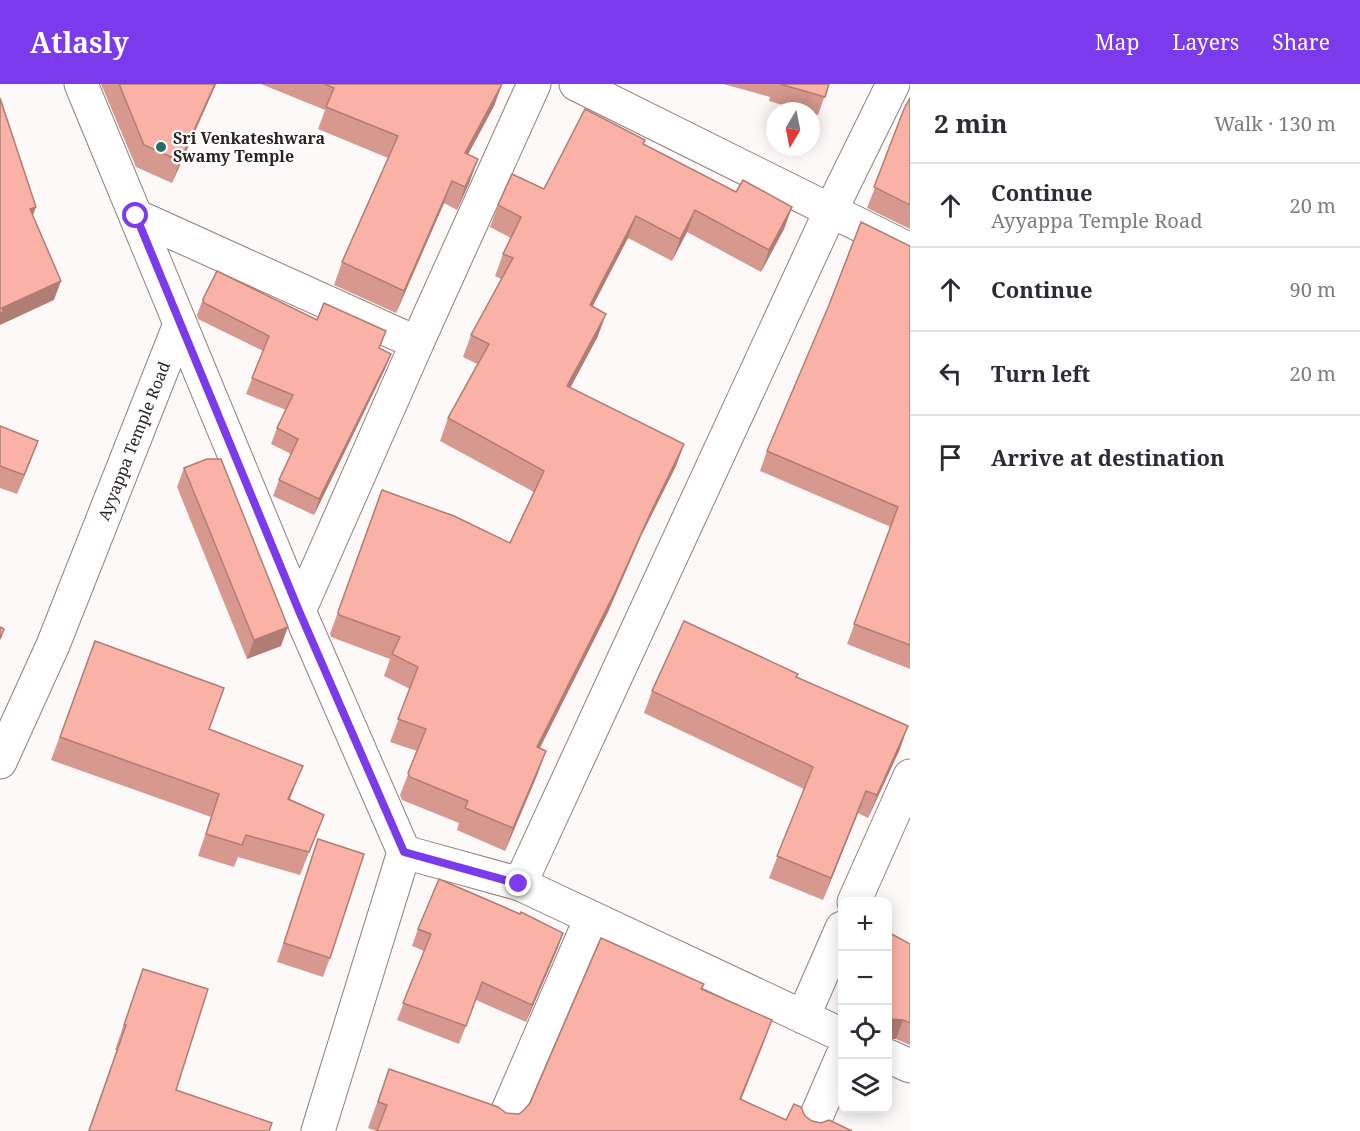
<!DOCTYPE html>
<meta charset="utf-8">
<style>
:root{--surface:#fff;--page:#f7f7f7;--text:#2b2b33;--muted:#7c7c81;--line:#e1e1e2;--accent:#7c3aed}
body{margin:0;font-family:"Noto Serif",serif;background:var(--page);color:var(--text)}
.controls{position:absolute;right:18px;bottom:18px;display:grid;overflow:hidden;border-radius:12px;box-shadow:0 3px 15px #0003}
.controls button{width:54px;height:54px;display:grid;place-items:center;padding:0;border:0;border-bottom:2px solid var(--line);background:var(--surface);color:var(--text);font:30px sans-serif}
.compass{position:absolute;left:766px;top:18px;width:54px;height:54px;border-radius:50%;background:var(--surface);box-shadow:0 3px 15px #0003;rotate:190deg}
.stop{position:absolute;width:18px;height:18px;margin:-14px;border:4px solid #7c3aed;border-radius:50%;background:#fff}
.stop.end{background:#7c3aed;border-color:#fff;box-shadow:0 2px 6px #0008}
.list{margin:0;padding:0;list-style:none}
h2{display:flex;justify-content:space-between;align-items:center;height:78px;margin:0;padding:0 24px;font-size:26px}
h2 small{font-size:20px;font-weight:400;color:var(--muted)}
.list li{display:grid;grid-template-columns:39px 1fr auto;gap:18px;align-items:center;box-sizing:border-box;height:84px;padding:0 24px;border-top:2px solid var(--line)}
.list b{display:block;font-size:22px;white-space:nowrap}
.list p{margin:0;font-size:20px;white-space:nowrap;color:var(--muted)}
.list em{font-size:20px;font-style:normal;color:var(--muted)}
.icon{flex:none;width:33px;height:33px;fill:none;stroke:currentColor;stroke-width:2;stroke-linecap:round;stroke-linejoin:round}
.map{position:relative;flex:none;width:910px;height:1047px;overflow:hidden}
header{display:flex;align-items:center;gap:36px;box-sizing:border-box;height:84px;padding:0 30px;background:var(--accent);color:#fff}
header strong{font-size:28px}
nav{display:flex;gap:33px;margin-inline-start:auto;font-size:21px}
main{display:flex}
aside{flex:1;background:var(--surface)}
.map>svg:first-child{display:block}
.lines{fill:none;stroke-linecap:round;stroke-linejoin:round}
.minor-casing{stroke:#91807d;stroke-width:35}
.minor{stroke:#fff;stroke-width:33}
.wall{fill:#d7998f}
.shaded-wall{fill:#af7d74}
.building{fill:#fab2a6;stroke:#af7d74;stroke-width:1.5}
.route{stroke:#7c3aed;stroke-width:8}
.poi-dot{fill:#296e62;stroke:#fff;stroke-width:2}
.labels{text-anchor:middle;stroke-width:4.5;stroke-linejoin:round;paint-order:stroke}
.poi-label{font-size:16px;font-weight:bold;fill:#292221;stroke:#fff;text-anchor:start}
.street-label{font-size:16px;fill:#292221;stroke:#fff}
</style>
<header>
<strong>Atlasly</strong>
<nav><a>Map</a><a>Layers</a><a>Share</a></nav>
</header>
<main>
<div class="map">
<svg width="910" height="1047" viewBox="0 0 910 1047">
<rect width="100%" height="100%" fill="#fdf9f8"/>
<g class="lines">
<g class="minor-casing">
<g id="minor">
<polyline points="81,0 299,527 404,768 520,800 842,951"/>
<polyline points="576,0 910,166"/>
<polyline points="136,132 417,259 299,527"/>
<polyline points="417,259 534,0"/>
<path id="s1" d="M0,678L53,561L180,240"/>
<polyline points="520,800 831,126 893,0"/>
<polyline points="854,818 910,692"/>
<polyline points="803,933 842,844"/>
<polyline points="888,972 910,982"/>
<polyline points="503,1038 591,834"/>
<polyline points="318,1047 404,768"/>
<polyline points="810,1047 842,973"/>
</g>
</g>
<use href="#minor" class="minor"/>
</g>
<g class="wall">
<polygon points="101,0 216,0 172,99 136,83"/>
<polygon points="261,0 502,0 494,22 468,70 470,97 457,126 444,119 396,229 334,201 342,178 388,74 318,45 325,26"/>
<polygon points="723,0 829,0 818,31 811,29 811,27 803,27 769,17 770,13"/>
<polygon points="910,14 910,145 867,124"/>
<polygon points="645,56 644,60 736,108 792,123 784,145 761,188 687,148 672,177 628,154 592,222 598,252 570,304 684,360 676,382 641,452 608,528 540,664 538,689 505,767 457,746 459,739 402,716 400,711 417,667 390,658 410,605 384,592 390,575 331,553 330,550 382,406 510,459 534,408 440,357 448,334 477,280 463,273 471,251 501,195 495,192 503,170 511,154 490,143 498,121 544,105"/>
<polygon points="910,162 910,585 847,560 891,443 760,387 767,367"/>
<polygon points="203,215 317,236 391,270 385,285 314,431 273,412 279,396 291,370 271,360 277,344 286,326 246,310 263,267 198,235 197,231"/>
<polygon points="0,342 38,357 17,410 0,404"/>
<polygon points="184,384 281,562 247,575 177,403"/>
<polygon points="95,557 209,645 294,704 290,715 324,731 300,791 238,773 234,783 198,772 211,733 51,676"/>
<polygon points="796,593 900,665 868,734 858,729 823,816 769,794 804,705 644,629 652,607"/>
<polygon points="318,755 330,874 323,893 277,878"/>
<polygon points="418,845 563,849 557,866 526,938 476,916 459,960 397,936 424,867 412,862"/>
<polygon points="888,848 910,860 910,961 896,955 888,954"/>
<polygon points="143,885 176,1006 88,1047 117,966 115,966"/>
<polygon points="702,905 762,963 741,1016 786,1036 805,1032 812,1037 852,1047 376,1047 368,1044 389,985 506,1029 519,1030"/>
</g>
<g class="shaded-wall">
<polygon points="215,0 216,0 172,99 180,77"/>
<polygon points="502,0 494,22 457,91 465,69"/>
<polygon points="478,75 470,97 457,126 465,103"/>
<polygon points="452,97 444,119 396,229 404,207"/>
<polygon points="36,123 29,142 30,125"/>
<polygon points="792,123 784,145 761,188 769,166"/>
<polygon points="695,126 687,148 672,177 680,155"/>
<polygon points="636,132 628,154 582,243 590,221"/>
<polygon points="61,197 54,216 0,241 0,229 2,224"/>
<polygon points="606,230 598,252 559,325 567,302"/>
<polygon points="391,270 385,285 314,431 319,415"/>
<polygon points="38,357 31,376 17,410 24,391"/>
<polygon points="684,360 676,382 641,452 608,528 529,685 537,663 650,430"/>
<polygon points="288,543 281,562 247,575 254,556"/>
<polygon points="908,642 900,665 868,734 877,711"/>
<polygon points="546,667 538,689 505,767 513,744"/>
<polygon points="303,682 294,704 280,737 288,715"/>
<polygon points="866,707 858,729 823,816 831,794"/>
<polygon points="563,849 557,866 526,938 532,921"/>
<polygon points="890,935 903,936 896,955 888,954 888,943"/>
<polygon points="772,936 762,963 730,1042 740,1015"/>
</g>
<g class="building">
<polygon points="119,0 215,0 180,77 144,61"/>
<polygon points="324,0 502,0 465,69 478,75 465,103 452,97 404,207 342,178 398,52 326,23 334,4"/>
<polygon points="780,0 829,0 825,13"/>
<polygon points="0,14 36,123 30,125 61,197 2,224 3,228 0,230"/>
<polygon points="910,14 910,121 874,103 904,25"/>
<polygon points="585,25 645,56 643,60 736,108 743,96 792,123 769,166 695,126 680,155 636,132 590,221 606,230 567,302 684,360 650,430 616,506 537,663 546,667 513,744 465,724 468,717 410,693 408,689 426,645 398,635 418,583 392,570 400,553 339,531 338,528 382,406 454,432 510,459 544,387 448,334 489,260 471,251 513,174 503,170 521,133 498,121 512,90 544,105"/>
<polygon points="861,138 910,162 910,561 854,540 898,423 767,367 829,221"/>
<polygon points="217,187 317,236 324,219 386,247 379,264 391,270 319,415 279,396 298,355 277,344 293,311 252,294 269,252 204,219 203,215"/>
<polygon points="0,342 38,357 24,391 0,382"/>
<polygon points="207,375 221,375 288,543 254,556 184,384"/>
<polygon points="684,537 798,590 796,593 908,642 877,711 866,707 831,794 777,772 813,683 652,607"/>
<polygon points="0,543 4,545 0,555"/>
<polygon points="95,557 224,604 209,645 303,682 288,715 324,731 309,768 246,751 242,761 206,750 219,710 60,653"/>
<polygon points="318,755 364,770 330,874 284,859"/>
<polygon points="439,795 520,830 521,828 563,849 532,921 482,898 466,942 403,919 431,850 418,845"/>
<polygon points="888,848 910,860 910,939 903,936 890,935 888,934"/>
<polygon points="601,854 704,900 701,905 772,936 740,1015 786,1036 794,1020 801,1023 805,1032 812,1037 821,1039 829,1036 852,1047 377,1047 387,1021 378,1018 389,985 498,1023 506,1029 519,1030 524,1026 530,1019"/>
<polygon points="143,885 208,905 176,1006 272,1039 269,1047 89,1047 126,941 124,941"/>
</g>
<g class="lines">
<polyline class="route" points="136,132 299,527 404,768 519,800"/>
</g>
<circle class="poi-dot" cx="161" cy="63" r="6"/>
<g class="labels">
<g class="poi-label">
<text x="173" y="60">Sri Venkateshwara<tspan x="173" dy="18">Swamy Temple</tspan></text>
</g>
<g class="street-label">
<text dy="6" stroke="none"><textPath href="#s1" startOffset="348">Ayyappa Temple Road</textPath></text>
</g>
</g>
</svg>
<div class="controls">
<button>+</button>
<button>−</button>
<button><svg class="icon" aria-label="locate" viewBox="0 0 24 24"><circle cx="12" cy="12" r="6"/><path d="M12 2v4M12 18v4M2 12h4M18 12h4"/></svg></button>
<button><svg class="icon" aria-label="layers" viewBox="0 0 24 24"><path d="M12 4l9 5-9 5-9-5zM3 14l9 5 9-5"/></svg></button>
</div>
<svg class="compass" viewBox="-18 -18 36 36"><path d="M0-13l5 13h-10z" fill="#e53935"/><path d="M0 13l5-13h-10z" fill="#7c7c81"/></svg>
<div class="stop" style="left:136px;top:132px"></div>
<div class="stop end" style="left:519px;top:800px"></div>
</div>
<aside>
<h2>2 min<small>Walk · 130 m</small></h2>
<ul class="list">
<li><svg class="icon" aria-label="ahead" viewBox="0 0 24 24"><path d="M12 20V5M6 11l6-6 6 6"/></svg><div><b>Continue</b><p>Ayyappa Temple Road</p></div><em>20 m</em></li>
<li><svg class="icon" aria-label="ahead" viewBox="0 0 24 24"><path d="M12 20V5M6 11l6-6 6 6"/></svg><div><b>Continue</b></div><em>90 m</em></li>
<li><svg class="icon" aria-label="left" viewBox="0 0 24 24"><path d="M17 20v-9H6M10 6l-5 5 5 5"/></svg><div><b>Turn left</b></div><em>20 m</em></li>
<li><svg class="icon" aria-label="arrive" viewBox="0 0 24 24"><path d="M6 21V4h12l-3 4 3 4H6"/></svg><div><b>Arrive at destination</b></div></li>
</ul>
</aside>
</main>
